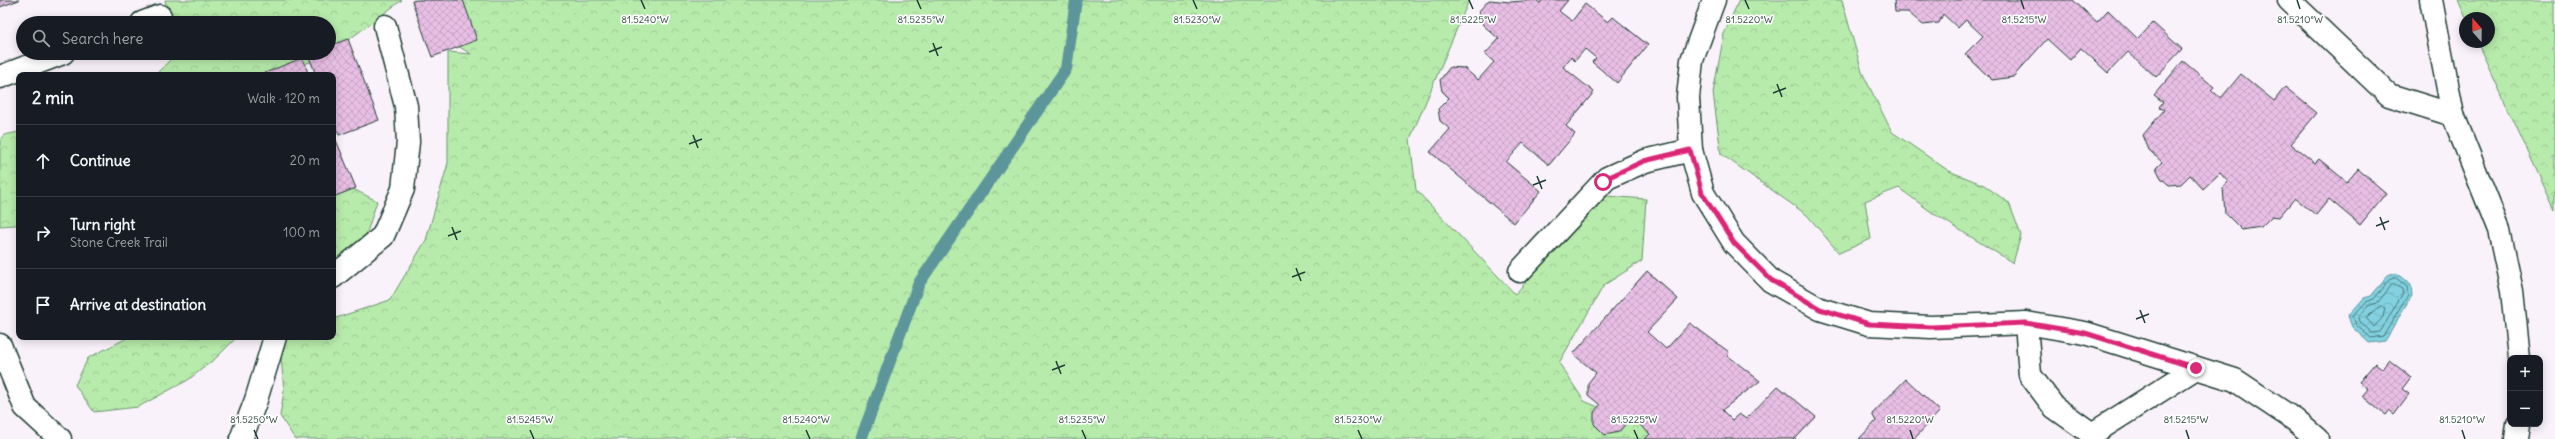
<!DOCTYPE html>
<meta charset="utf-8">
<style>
:root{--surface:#171b24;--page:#20242c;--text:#f1f3f6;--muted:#9ea1a6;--line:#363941}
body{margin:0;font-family:Delius,sans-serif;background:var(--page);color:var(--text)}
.controls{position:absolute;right:12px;bottom:12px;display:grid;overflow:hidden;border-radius:8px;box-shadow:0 2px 10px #0003}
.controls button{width:36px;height:36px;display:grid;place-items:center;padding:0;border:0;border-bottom:1px solid var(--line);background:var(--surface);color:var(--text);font:20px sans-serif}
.compass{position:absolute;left:2459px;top:12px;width:36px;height:36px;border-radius:50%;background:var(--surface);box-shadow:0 2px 10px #0003;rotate:339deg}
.stop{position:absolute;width:12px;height:12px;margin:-9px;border:3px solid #db2777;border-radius:50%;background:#fff}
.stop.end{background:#db2777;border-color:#fff;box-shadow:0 1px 4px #0008}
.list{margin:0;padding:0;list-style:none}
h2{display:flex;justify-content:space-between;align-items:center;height:52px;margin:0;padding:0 16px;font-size:17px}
h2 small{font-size:13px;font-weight:400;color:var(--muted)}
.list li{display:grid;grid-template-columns:26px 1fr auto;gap:12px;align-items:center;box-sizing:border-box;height:72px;padding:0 16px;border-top:1px solid var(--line)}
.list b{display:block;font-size:15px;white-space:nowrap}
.list p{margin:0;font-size:13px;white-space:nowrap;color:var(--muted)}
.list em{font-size:13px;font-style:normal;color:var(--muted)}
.icon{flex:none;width:22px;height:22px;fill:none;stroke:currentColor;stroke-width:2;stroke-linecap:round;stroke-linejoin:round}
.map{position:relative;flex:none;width:2555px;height:439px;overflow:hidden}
.search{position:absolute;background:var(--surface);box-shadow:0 2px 10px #0003;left:16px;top:16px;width:320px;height:44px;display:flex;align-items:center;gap:10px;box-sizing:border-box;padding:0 14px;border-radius:22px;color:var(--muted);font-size:15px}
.panel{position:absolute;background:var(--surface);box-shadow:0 2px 10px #0003;left:16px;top:72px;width:320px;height:268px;border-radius:8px}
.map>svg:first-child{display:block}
.forest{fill:url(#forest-crowns);stroke:#6b9470}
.water{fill:url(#water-waves);stroke:#5b969b}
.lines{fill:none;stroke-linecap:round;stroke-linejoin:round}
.shore{stroke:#477879;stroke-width:1}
.stream{stroke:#5b969b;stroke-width:12}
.building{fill:url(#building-cross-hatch);stroke:#1f3d34}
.minor-casing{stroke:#1f3d34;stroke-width:25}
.minor{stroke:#fff;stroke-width:22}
.route{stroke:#db2777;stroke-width:5}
.ticks{fill:none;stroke:#1f3d34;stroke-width:1.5}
.ticks-label{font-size:10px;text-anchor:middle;fill:#1f3d34;stroke:#fff;stroke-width:3.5;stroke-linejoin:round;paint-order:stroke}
</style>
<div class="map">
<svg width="2555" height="439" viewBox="0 0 2555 439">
<defs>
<pattern id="forest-crowns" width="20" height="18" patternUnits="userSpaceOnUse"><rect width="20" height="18" fill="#b7ebab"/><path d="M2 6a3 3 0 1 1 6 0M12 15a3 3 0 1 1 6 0" fill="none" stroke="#9dca94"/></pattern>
<pattern id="water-waves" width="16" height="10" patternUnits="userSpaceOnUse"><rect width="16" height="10" fill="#83d1e0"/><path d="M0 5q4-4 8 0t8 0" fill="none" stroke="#71b4c1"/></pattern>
<pattern id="building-cross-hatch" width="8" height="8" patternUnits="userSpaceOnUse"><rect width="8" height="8" fill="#e8bee5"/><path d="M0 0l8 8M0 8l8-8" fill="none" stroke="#c7a4c5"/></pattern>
</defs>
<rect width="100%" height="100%" fill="#faf2fa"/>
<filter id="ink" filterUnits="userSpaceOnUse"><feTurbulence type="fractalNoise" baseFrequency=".025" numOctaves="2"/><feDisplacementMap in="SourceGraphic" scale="8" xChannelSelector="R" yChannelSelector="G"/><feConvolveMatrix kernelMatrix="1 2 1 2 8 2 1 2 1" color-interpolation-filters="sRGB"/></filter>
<g filter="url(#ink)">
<g class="forest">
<polygon points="165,0 402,0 324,58 267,75 155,75 173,57 173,53 329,53 329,23 169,23"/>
<polygon points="419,0 1469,0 1410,139 1416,190 1515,294 1607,196 1646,199 1642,261 1604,285 1559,363 1584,401 1675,439 295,439 280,416 284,391 281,357 287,337 333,337 333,319 390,300 426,240 448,163 448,52 471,54 435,32"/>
<polygon points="1739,0 1842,0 1862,72 1892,132 1949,171 1984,185 2009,203 2021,235 2013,263 1934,214 1899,188 1865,201 1871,239 1839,253 1807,215 1721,154 1713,93 1724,34"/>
<polygon points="2458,0 2555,0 2555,210 2477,42 2489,42 2489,18 2466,18"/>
<polygon points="19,132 19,218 16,225 0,226 0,140 4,135"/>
<polygon points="337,181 377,201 363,245 333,271 333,185"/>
<polygon points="129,337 237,337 216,358 188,380 138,407 94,412 75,385 88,358"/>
</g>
<path class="water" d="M2396,273L2411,285L2412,296C2401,311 2395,326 2385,341L2369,343L2352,327L2348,316L2364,298L2371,296L2388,276Z"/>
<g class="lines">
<g class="shore">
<path d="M2396,278L2407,287L2408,296C2397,310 2393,322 2383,336L2371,338L2356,325L2353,316L2366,302L2374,299L2390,280Z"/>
<path d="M2393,284L2402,289L2403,294C2393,307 2389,319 2380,332L2372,333L2360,322L2359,317L2368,306L2377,303Z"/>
<polygon points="2382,307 2385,308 2383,317 2374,327 2366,318 2372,312"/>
</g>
<polyline class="stream" points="861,439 919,283 1066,69 1076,0"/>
</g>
<g class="building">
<polygon points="0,0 19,0 0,7"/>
<polygon points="416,0 463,0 477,40 432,57 412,1"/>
<polygon points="1489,0 1510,2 1536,0 1540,3 1542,0 1568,0 1559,11 1572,21 1585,4 1608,22 1613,17 1648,45 1617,83 1592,62 1596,58 1585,49 1575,61 1571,57 1563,67 1594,92 1566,126 1575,134 1549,165 1523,143 1506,162 1541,191 1514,223 1430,152 1450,129 1440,121 1438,109 1449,98 1442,91 1440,80 1450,67 1464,68 1478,80 1494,62 1485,54 1499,39 1483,25 1479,11"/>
<polygon points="1894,0 2073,0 2097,22 2108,10 2138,39 2153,23 2182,49 2156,77 2128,52 2108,73 2081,48 2070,60 2047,39 2013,77 1992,80 1965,54 1983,36 1966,20 1958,28 1943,14 1939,23 1923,25 1908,12 1895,12"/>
<polygon points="348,39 379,120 339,135 333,120 333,75 316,75 308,54 329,53 329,46"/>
<polygon points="302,58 309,75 260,75"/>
<polygon points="2183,61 2214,87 2211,90 2221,98 2241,74 2274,101 2285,87 2317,113 2291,144 2315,163 2319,159 2347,182 2358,169 2386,193 2360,225 2329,199 2316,215 2295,198 2279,217 2272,216 2261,227 2242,230 2225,213 2223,188 2228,182 2220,173 2203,189 2190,175 2181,184 2169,185 2161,178 2156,168 2162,162 2149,150 2143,135 2164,110 2159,107 2163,102 2154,95"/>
<polygon points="333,133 356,188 333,197"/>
<polygon points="1647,271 1678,299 1647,332 1666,349 1690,323 1729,352 1727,355 1760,381 1722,410 1732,420 1739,414 1746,419 1778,386 1816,417 1795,439 1645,439 1650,434 1631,417 1619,432 1605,435 1594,424 1594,412 1600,405 1588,395 1588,383 1596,373 1573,354"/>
<polygon points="2389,360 2411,377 2402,389 2409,394 2394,414 2389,410 2385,415 2362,396 2368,389 2359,382 2375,363 2383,369"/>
<polygon points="1906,379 1940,411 1914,439 1859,439 1876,421 1872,414"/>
</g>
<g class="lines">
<g class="minor-casing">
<g id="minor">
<polyline points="1714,0 1692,60 1688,97 1691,150 1703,193 1734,243 1771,281 1820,309 1869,324 1931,327 2026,323 2085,333 2235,380 2295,420 2317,439"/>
<polyline points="2289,0 2389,95 2453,115 2431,0"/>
<polyline points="142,23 160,16"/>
<polyline points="0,77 63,53"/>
<polyline points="2453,115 2499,230 2512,291 2519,358"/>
<polyline points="1520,271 1607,178 1645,161 1691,150"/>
<polyline points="333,277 383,236 403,189 408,142 406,106 385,26"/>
<polyline points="2026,323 2030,375 2054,407 2092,434 2196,368"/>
<polyline points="0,345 25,407 60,439"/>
<polyline points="241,439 256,400 275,337"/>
<polyline points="2516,439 2518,424"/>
</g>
</g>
<use href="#minor" class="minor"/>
</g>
</g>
<g class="lines" filter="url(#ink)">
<polyline class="route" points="1603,182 1607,178 1644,161 1690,150 1702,193 1734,243 1771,280 1820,309 1869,324 1931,327 2026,323 2085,333 2196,368"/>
</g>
<path class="ticks" d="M641,0L645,9M917,0L921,9M1193,0L1197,9M1469,0L1473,9M1745,0L1749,9M2021,0L2024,9M2297,0L2300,9M933,43L938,56M929,52L942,47M1777,84L1782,97M1773,93L1786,88M693,135L698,148M689,144L702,139M1537,176L1542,189M1533,185L1546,180M2380,217L2385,230M2376,226L2389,221M452,227L457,240M448,236L461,231M1296,268L1301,281M1292,277L1305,272M2140,310L2145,323M2136,319L2149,314M1056,361L1061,374M1052,370L1065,365M254,430L258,439M530,430L534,439M806,430L810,439M1082,430L1086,439M1358,430L1362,439M1634,430L1638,439M1910,430L1913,439M2186,430L2189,439M2462,430L2465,439"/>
<g class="ticks-label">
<text x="645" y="23">81.5240°W</text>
<text x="921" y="23">81.5235°W</text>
<text x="1473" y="23">81.5225°W</text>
<text x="1749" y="23">81.5220°W</text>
<text x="1197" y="23">81.5230°W</text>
<text x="2024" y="23">81.5215°W</text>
<text x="2300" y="23">81.5210°W</text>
<text x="254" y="423">81.5250°W</text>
<text x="530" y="423">81.5245°W</text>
<text x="806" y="423">81.5240°W</text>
<text x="1082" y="423">81.5235°W</text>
<text x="1358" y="423">81.5230°W</text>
<text x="1634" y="423">81.5225°W</text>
<text x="1910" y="423">81.5220°W</text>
<text x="2186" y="423">81.5215°W</text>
<text x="2462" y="423">81.5210°W</text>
</g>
</svg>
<div class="controls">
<button>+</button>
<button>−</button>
</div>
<svg class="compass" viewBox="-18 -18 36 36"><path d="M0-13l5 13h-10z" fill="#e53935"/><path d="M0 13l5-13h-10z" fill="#9ea1a6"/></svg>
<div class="stop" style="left:1603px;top:182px"></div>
<div class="stop end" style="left:2196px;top:368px"></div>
<div class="search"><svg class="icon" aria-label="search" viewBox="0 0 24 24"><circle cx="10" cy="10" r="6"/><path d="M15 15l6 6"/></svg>Search here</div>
<section class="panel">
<h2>2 min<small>Walk · 120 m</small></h2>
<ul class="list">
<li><svg class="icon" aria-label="ahead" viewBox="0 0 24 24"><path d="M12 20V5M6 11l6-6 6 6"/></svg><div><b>Continue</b></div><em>20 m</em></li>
<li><svg class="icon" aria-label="right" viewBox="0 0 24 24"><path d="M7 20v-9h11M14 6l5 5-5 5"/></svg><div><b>Turn right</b><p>Stone Creek Trail</p></div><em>100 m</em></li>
<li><svg class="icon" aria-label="arrive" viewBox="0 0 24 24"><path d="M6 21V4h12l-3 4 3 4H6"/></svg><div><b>Arrive at destination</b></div></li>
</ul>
</section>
</div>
